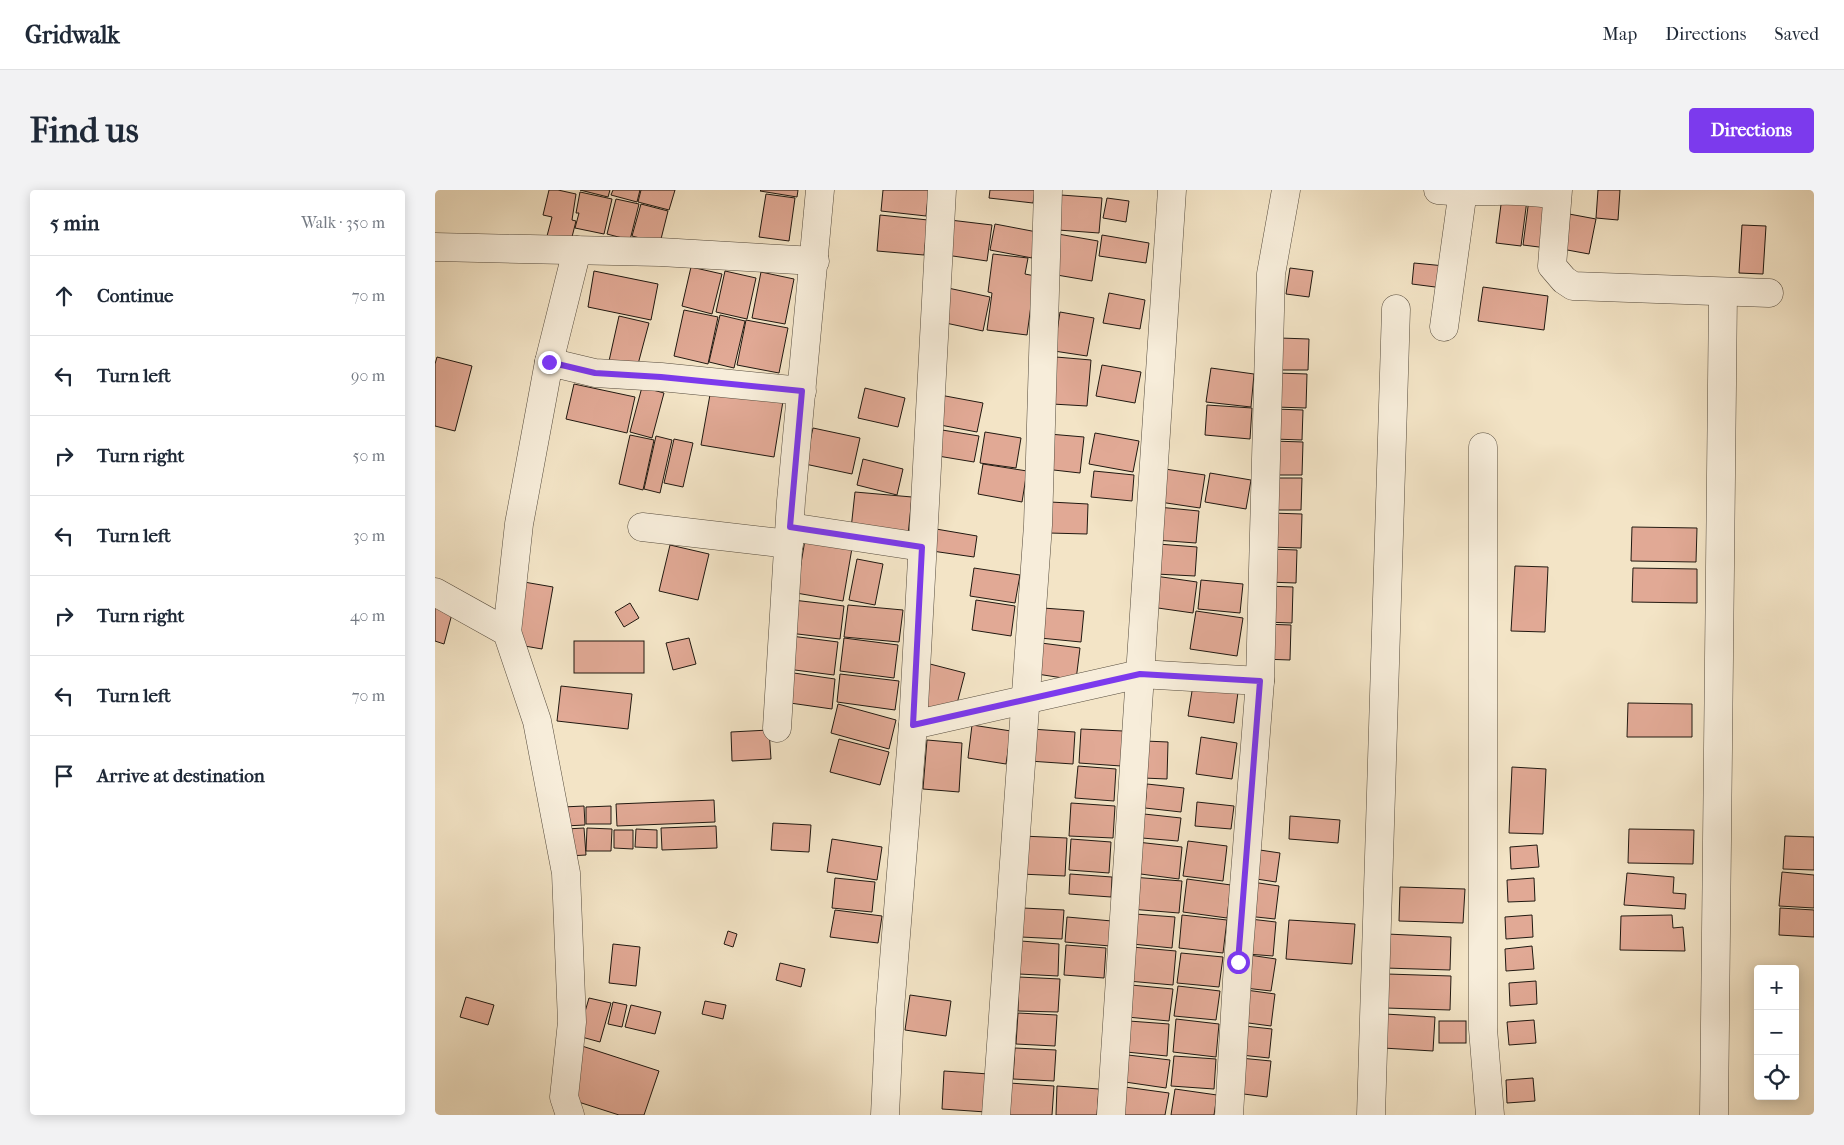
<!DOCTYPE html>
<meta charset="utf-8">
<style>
:root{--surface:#fff;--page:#f2f2f3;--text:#1f2937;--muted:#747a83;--line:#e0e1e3;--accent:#7c3aed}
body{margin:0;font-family:"IM FELL French Canon",serif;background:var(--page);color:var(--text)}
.controls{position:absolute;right:15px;bottom:15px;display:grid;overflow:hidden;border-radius:5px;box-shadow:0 2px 12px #0003}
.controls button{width:45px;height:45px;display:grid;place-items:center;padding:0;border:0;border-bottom:1px solid var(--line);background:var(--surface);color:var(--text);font:25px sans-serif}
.stop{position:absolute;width:15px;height:15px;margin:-11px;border:4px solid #7c3aed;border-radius:50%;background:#fff}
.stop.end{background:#7c3aed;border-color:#fff;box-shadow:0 1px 5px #0008}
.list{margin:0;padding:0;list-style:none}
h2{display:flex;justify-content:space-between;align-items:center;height:65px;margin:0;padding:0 20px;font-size:21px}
h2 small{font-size:16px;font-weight:400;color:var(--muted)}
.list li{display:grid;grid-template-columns:32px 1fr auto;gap:15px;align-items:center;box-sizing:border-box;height:80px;padding:0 20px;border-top:1px solid var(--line)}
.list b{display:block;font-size:19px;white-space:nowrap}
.list em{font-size:16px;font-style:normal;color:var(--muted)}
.icon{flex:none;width:28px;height:28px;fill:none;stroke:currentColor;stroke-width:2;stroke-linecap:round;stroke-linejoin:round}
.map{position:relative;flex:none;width:1379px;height:925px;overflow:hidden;border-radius:5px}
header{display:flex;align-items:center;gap:30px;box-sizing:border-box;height:70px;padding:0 25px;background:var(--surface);border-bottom:1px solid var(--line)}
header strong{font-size:24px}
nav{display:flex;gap:28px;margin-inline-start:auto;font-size:18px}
.intro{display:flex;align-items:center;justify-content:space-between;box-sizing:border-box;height:120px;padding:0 30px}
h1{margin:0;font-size:35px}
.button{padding:12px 22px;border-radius:5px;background:var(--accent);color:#fff;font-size:18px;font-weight:700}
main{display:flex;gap:30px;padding:0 30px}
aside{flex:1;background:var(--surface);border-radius:5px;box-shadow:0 2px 12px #0003}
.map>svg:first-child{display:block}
.building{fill:#e1a995;stroke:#211911}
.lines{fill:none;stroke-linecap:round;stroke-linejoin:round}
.minor-casing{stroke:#564c3e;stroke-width:29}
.minor{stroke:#f7edda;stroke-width:28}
.route{stroke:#7c3aed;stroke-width:6}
</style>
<header>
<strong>Gridwalk</strong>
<nav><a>Map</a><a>Directions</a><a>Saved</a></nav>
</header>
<div class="intro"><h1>Find us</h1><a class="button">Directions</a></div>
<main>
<aside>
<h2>5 min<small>Walk · 350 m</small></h2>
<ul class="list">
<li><svg class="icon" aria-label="ahead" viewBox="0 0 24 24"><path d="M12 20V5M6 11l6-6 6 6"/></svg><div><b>Continue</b></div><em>70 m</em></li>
<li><svg class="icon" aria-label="left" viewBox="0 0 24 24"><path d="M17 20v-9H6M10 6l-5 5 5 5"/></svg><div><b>Turn left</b></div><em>90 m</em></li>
<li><svg class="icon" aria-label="right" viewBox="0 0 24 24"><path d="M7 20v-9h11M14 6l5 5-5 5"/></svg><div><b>Turn right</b></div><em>50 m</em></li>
<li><svg class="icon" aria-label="left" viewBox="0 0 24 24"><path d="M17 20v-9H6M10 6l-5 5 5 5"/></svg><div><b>Turn left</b></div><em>30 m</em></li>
<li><svg class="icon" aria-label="right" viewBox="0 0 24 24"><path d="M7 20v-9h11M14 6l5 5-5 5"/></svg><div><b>Turn right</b></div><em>40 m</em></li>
<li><svg class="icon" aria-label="left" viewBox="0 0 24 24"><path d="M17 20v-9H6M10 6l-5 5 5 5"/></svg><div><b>Turn left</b></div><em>70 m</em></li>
<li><svg class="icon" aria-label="arrive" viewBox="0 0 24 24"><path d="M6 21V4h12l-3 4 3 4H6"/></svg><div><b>Arrive at destination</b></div></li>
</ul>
</aside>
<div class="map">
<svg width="1379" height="925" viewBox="0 0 1379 925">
<rect width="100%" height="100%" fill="#f3e4c6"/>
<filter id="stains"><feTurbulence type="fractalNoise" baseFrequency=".004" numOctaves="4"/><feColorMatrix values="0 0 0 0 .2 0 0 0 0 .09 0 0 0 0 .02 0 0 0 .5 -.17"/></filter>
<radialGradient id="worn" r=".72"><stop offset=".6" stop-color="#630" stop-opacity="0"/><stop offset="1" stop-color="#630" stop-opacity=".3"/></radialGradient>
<g class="building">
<polygon points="114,0 123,0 141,4 137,30 141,31 136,51 112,46 117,27 108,25"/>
<polygon points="145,0 175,0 173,7"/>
<polygon points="178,0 205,0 202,12 176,5"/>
<polygon points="206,0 240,0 234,20 203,12"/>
<polygon points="326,0 363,0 362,7 325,1"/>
<polygon points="448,0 494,0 491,26 446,21"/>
<polygon points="555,0 600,0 598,13 554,8"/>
<polygon points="1163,0 1185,0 1183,30 1161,28"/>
<polygon points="145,2 177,9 169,44 140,38 144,23 141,23"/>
<polygon points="331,4 360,8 354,51 324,47"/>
<polygon points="626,5 667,8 664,43 623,40"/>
<polygon points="1067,7 1092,10 1086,56 1061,53"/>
<polygon points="672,8 694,11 691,32 668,28"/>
<polygon points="181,9 204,14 195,50 172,44"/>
<polygon points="1094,9 1119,12 1112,58 1088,55"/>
<polygon points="206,14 233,21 225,53 197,46"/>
<polygon points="1134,24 1161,29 1154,64 1127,59"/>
<polygon points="445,25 493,30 489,65 442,61"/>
<polygon points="515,30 557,35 552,71 511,65"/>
<polygon points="560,34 602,42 597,68 555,60"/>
<polygon points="1307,35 1331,36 1328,84 1304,83"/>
<polygon points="623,44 663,51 657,91 616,84"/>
<polygon points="667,45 714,53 711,73 664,66"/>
<polygon points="558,64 593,68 590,84 600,86 592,145 552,140 557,103 553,102"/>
<polygon points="979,73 1010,76 1008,98 977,94"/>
<polygon points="256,77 287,84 277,124 247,116"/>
<polygon points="855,78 878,81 874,107 851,104"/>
<polygon points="159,81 223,94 216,130 153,117"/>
<polygon points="290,81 321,88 312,129 281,122"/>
<polygon points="326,82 359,89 350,134 317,128"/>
<polygon points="1048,97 1113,106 1109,140 1043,131"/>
<polygon points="513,98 555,107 548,141 506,132"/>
<polygon points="674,103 710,110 705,139 668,133"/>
<polygon points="249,120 283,127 273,174 239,166"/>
<polygon points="625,122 659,128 652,166 619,161"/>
<polygon points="285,125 310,131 299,178 274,172"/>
<polygon points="184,126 214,133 202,178 174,171"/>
<polygon points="311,130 353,138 344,183 302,175"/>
<polygon points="845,148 874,149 873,180 845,180"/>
<polygon points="2,167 37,176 20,241 0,236 0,174"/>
<polygon points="621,167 656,170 652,216 617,214"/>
<polygon points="667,175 706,182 700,213 661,206"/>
<polygon points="776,178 819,184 816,217 771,212"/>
<polygon points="842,183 872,184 871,218 841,217"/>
<polygon points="139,194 200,207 192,243 131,229"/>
<polygon points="207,197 229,203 217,248 195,242"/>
<polygon points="430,198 470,208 463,237 423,228"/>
<polygon points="276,199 348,211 339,267 266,255"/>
<polygon points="505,205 548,213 542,242 500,234"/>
<polygon points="772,215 817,218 815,249 770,245"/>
<polygon points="840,219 868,220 867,250 839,249"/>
<polygon points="378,238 425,248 417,284 370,274"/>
<polygon points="501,239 544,246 539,272 497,265"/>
<polygon points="550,242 586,248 581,278 545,273"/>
<polygon points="660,243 704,251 698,282 654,274"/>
<polygon points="614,244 649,247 645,283 610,279"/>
<polygon points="195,245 219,250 208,300 184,294"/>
<polygon points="221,246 237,250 225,303 209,299"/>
<polygon points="239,249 258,253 248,297 229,293"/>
<polygon points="838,251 868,252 867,285 837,285"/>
<polygon points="428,269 468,279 462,305 422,295"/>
<polygon points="548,274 592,281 587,312 543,304"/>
<polygon points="723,278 770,285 765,318 718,311"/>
<polygon points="659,281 699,285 697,311 656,307"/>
<polygon points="775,283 816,290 811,319 770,312"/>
<polygon points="838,288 867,288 866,320 837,320"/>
<polygon points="420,302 477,307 473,345 416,339"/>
<polygon points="615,312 653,314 652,344 614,343"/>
<polygon points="723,317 764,321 761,353 720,350"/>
<polygon points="836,323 867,324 866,358 835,357"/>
<polygon points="1197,337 1262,338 1261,372 1196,371"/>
<polygon points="501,339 542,346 539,367 497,361"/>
<polygon points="370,350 417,358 408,411 361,403"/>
<polygon points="723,354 762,357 760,386 721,384"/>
<polygon points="235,355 274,364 263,410 224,401"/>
<polygon points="832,359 862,360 861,393 832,392"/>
<polygon points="422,369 448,374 440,415 414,410"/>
<polygon points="1080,376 1113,377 1110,442 1076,441"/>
<polygon points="539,378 585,385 580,413 535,406"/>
<polygon points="1198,378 1262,379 1262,413 1197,412"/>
<polygon points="720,386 762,392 758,423 716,417"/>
<polygon points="766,390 808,394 805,423 763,419"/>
<polygon points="89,392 118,397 107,459 78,454"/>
<polygon points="830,396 858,397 857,433 829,432"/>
<polygon points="358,410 409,416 405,449 354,443"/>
<polygon points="541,410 580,416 576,446 537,440"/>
<polygon points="195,413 204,428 189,437 180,422"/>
<polygon points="0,414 18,420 9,454 0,451"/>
<polygon points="413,415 468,420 464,452 409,447"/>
<polygon points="608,418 649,421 646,452 605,448"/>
<polygon points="761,421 808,428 802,466 755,459"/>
<polygon points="827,434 856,435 855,470 826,469"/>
<polygon points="356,446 403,452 399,485 352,479"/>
<polygon points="254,448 261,474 238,480 231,453"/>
<polygon points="409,448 463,455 459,488 405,481"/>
<rect x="139" y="451" width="70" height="32"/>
<polygon points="606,453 645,458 641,490 602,484"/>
<polygon points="495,474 530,483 519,525 484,516"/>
<polygon points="352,482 400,489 397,519 348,512"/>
<polygon points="405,484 464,491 460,520 402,512"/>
<polygon points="758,495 803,502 799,533 753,526"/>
<polygon points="126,496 197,504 193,539 122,531"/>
<polygon points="1193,513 1257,514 1257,547 1192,547"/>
<polygon points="403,514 461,530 454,559 396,543"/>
<polygon points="537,535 576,541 571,574 533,568"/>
<polygon points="596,539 640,542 638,574 594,571"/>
<polygon points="646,539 688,541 686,576 644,573"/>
<polygon points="334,540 336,569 297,571 296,542"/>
<polygon points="766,547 802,553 797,589 761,584"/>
<polygon points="404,549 454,562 445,595 395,582"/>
<polygon points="492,550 527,553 524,602 488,599"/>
<polygon points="710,551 733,552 732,589 708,588"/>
<polygon points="643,576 681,579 679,611 640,608"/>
<polygon points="1077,577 1111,579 1108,644 1074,643"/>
<polygon points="712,594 749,598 746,622 710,618"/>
<polygon points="279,610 280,632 182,636 181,614"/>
<polygon points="762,612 799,616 796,639 760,636"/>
<polygon points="636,613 680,616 678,648 634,646"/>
<polygon points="149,616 150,635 129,636 128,617"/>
<polygon points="176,616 176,634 151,634 151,617"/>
<polygon points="709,624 746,628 743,651 707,648"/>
<polygon points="855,626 905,630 903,653 854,649"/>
<polygon points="338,633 376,635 374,662 336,660"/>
<polygon points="281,636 282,658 227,660 226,638"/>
<polygon points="149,638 151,665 133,666 131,639"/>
<polygon points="152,638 177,639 176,661 151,661"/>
<polygon points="201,639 222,640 222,658 200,657"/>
<polygon points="1194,639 1259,640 1258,674 1193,673"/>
<polygon points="179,640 198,640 198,659 179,658"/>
<polygon points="587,646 632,648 630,686 585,684"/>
<polygon points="1350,646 1379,647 1379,680 1348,679"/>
<polygon points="397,649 447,657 442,690 392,682"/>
<polygon points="636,649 676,652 674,683 634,680"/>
<polygon points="753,651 792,656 788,691 748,686"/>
<polygon points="702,652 747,657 744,689 698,683"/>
<polygon points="1102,655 1104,677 1076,679 1075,657"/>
<polygon points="818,659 845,663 841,692 815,688"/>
<polygon points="1347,682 1379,685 1379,718 1344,716"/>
<polygon points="1192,683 1239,687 1238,703 1251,704 1250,719 1189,715"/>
<polygon points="635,684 677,687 676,707 634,704"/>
<polygon points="697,687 747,691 744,723 695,719"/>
<polygon points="400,688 440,692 437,722 397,718"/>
<polygon points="1099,688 1100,711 1073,712 1072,690"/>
<polygon points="752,689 796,695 792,728 748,722"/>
<polygon points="817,692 844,696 840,729 812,726"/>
<polygon points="965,697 1030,699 1028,733 964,731"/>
<polygon points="588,718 629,720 627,749 586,747"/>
<polygon points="1345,718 1379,720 1379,747 1344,745"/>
<polygon points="400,720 447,726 443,753 395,747"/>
<polygon points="700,724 740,727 737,758 697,754"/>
<polygon points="747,725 792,730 788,763 744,758"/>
<polygon points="1097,725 1098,747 1071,749 1070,727"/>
<polygon points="1237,725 1238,738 1248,737 1250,761 1185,760 1186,726"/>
<polygon points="632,727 677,731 675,756 630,752"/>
<polygon points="815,729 841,732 838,766 812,764"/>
<polygon points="854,730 920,734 917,774 851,769"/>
<polygon points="293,741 302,744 298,757 289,754"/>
<polygon points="952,744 1016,747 1015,780 950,778"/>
<polygon points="586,751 624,754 623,786 584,784"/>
<polygon points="178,754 205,757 201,796 174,793"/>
<polygon points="631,755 671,758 669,788 629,785"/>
<polygon points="1097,756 1099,779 1071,781 1070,759"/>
<polygon points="697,757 741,761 738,795 693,791"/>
<polygon points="746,763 788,767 784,797 742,793"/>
<polygon points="814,765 841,769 836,801 810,798"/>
<polygon points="345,773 370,779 366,797 341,790"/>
<polygon points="952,784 1016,786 1015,820 951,818"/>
<polygon points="584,787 625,789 623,822 583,821"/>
<polygon points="1101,791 1102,814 1075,816 1074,793"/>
<polygon points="696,795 738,799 734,831 692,827"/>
<polygon points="743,796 785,801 781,830 739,826"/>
<polygon points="811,800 840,804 836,836 806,832"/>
<polygon points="475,805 516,811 511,846 470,840"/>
<polygon points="31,807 59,815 53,835 25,827"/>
<polygon points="154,808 176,813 165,852 143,846"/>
<polygon points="270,811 291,815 288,829 267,824"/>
<polygon points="178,812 192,815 187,837 173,834"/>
<polygon points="196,815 226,822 220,844 190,837"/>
<polygon points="583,823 622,825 620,856 581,854"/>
<polygon points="950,824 1000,827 998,861 948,858"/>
<polygon points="741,829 784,834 781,867 738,862"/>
<polygon points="1099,830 1101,853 1074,855 1072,832"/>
<polygon points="694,831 734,834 732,866 691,862"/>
<rect x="1004" y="831" width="27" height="22"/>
<polygon points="809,836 837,839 834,868 806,865"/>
<polygon points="147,856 224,881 209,925 184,925 131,908"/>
<polygon points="580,858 621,860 619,891 578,889"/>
<polygon points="693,865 735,870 731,898 690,892"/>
<polygon points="739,866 781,869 779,899 736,896"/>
<polygon points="805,868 836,871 832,907 801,903"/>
<polygon points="509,881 554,884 551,922 507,919"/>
<polygon points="1098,888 1100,911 1072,913 1071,890"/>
<polygon points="574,893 619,896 617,925 572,925"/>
<polygon points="622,896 664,899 662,925 621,925"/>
<polygon points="690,897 734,903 730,925 686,925"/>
<polygon points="740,899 782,905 779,925 736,925"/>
</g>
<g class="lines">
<g class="minor-casing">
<g id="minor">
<path d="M1003,0C1022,2 1041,1 1061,1C1081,0 1102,2 1122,5"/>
<polyline points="1123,0 1117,76 1129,90 1138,96 1334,103"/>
<polyline points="0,57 225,62 380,71"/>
<polyline points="1009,137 1028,0"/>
<polyline points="114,172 160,183 226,187 367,201"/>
<polyline points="1048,257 1048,839 1055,925"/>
<polyline points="207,337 354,354"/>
<polyline points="355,337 487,357"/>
<polyline points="0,402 72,442 102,531 131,683 137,832 129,907 135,925"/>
<polyline points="72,442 84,334 114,172 142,60"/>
<polyline points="478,535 705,484 825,491"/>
<polyline points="342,538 356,311 385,0"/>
<polyline points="450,925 455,819 478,535 507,0"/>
<polyline points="561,925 603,335 613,0"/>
<polyline points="676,925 737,0"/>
<polyline points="794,925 803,773 825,491 836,84 851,0"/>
<polyline points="936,925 961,119"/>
<polyline points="1279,925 1288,103"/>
</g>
</g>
<use href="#minor" class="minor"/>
</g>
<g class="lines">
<polyline class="route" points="114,172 160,183 226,187 367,201 355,337 487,357 478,535 705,484 825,491 803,772"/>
</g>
<rect width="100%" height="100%" filter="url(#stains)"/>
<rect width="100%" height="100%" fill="url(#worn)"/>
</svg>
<div class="controls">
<button>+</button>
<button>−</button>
<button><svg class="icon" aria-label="locate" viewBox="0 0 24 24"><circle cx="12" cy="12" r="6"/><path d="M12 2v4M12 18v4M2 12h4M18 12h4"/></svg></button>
</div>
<div class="stop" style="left:803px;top:772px"></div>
<div class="stop end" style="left:114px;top:172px"></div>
</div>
</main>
